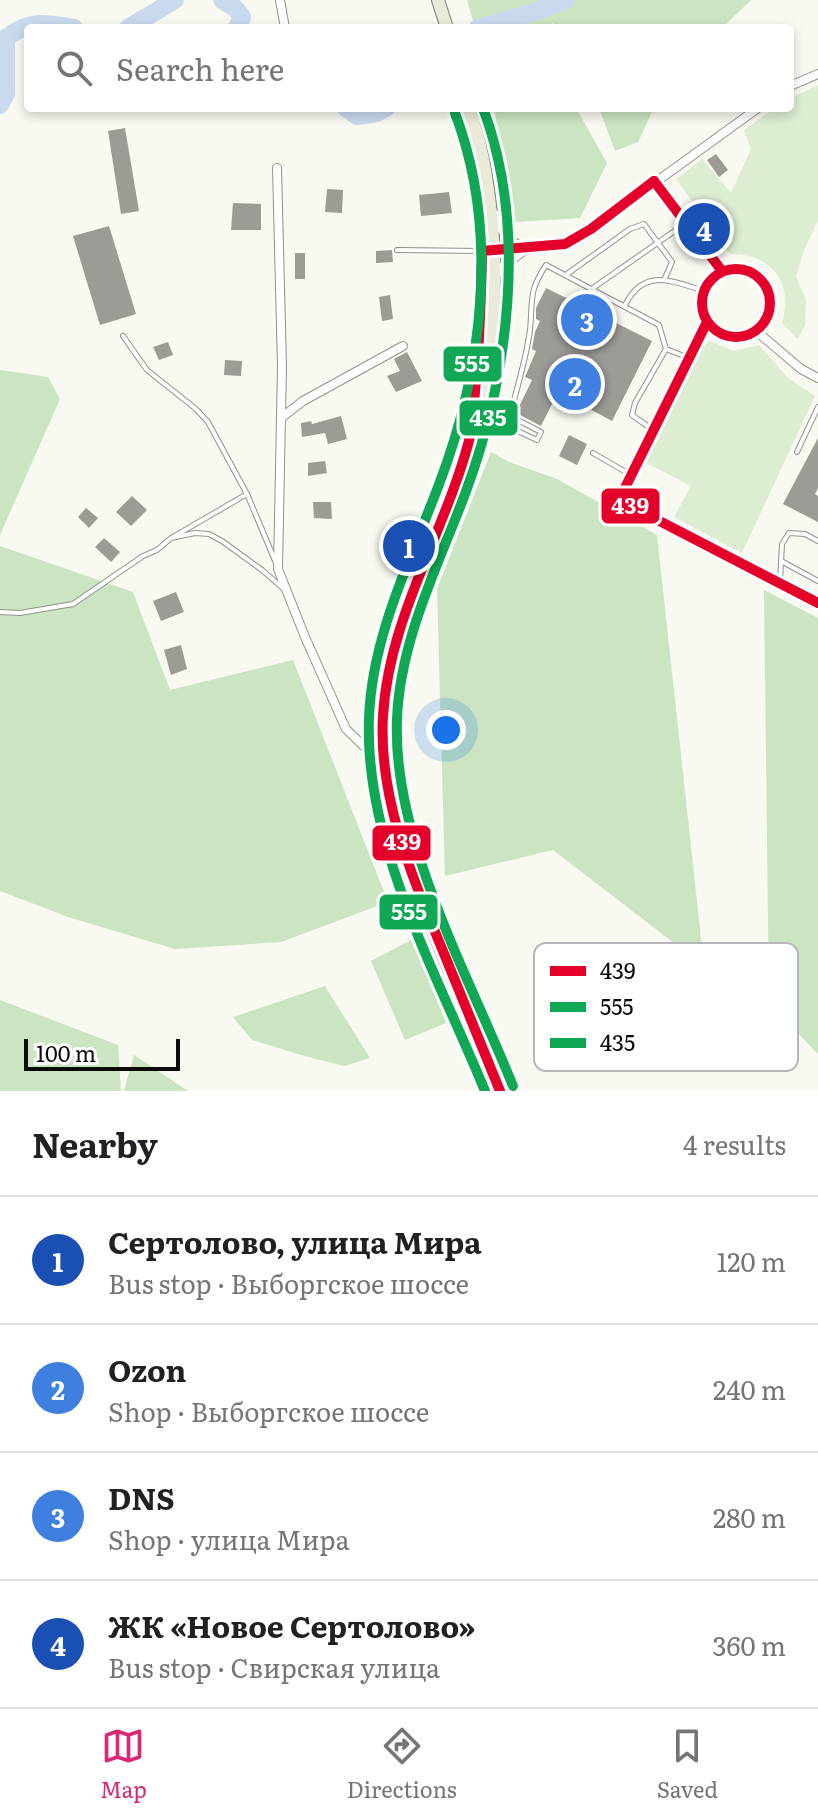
<!DOCTYPE html>
<meta charset="utf-8">
<style>
:root{--surface:#fff;--page:#f6f6f6;--text:#202124;--muted:#757577;--line:#e0e0e0;--accent:#db2777}
body{margin:0;font-family:Literata,serif;background:var(--page);color:var(--text)}
.scale{position:absolute;left:24px;bottom:20px;width:156px;box-sizing:border-box;padding-left:8px;border:4px solid #0b0b0b;border-top:0;font-size:22px;line-height:28px;white-space:nowrap;color:#0b0b0b;-webkit-text-stroke:6px #fff;paint-order:stroke}
.you{position:absolute;left:446px;top:730px;width:28px;height:28px;margin:-20px;border:6px solid #fff;border-radius:50%;background:#1a73e8;box-shadow:0 0 0 12px #1a73e833}
.badge{display:grid;place-items:center;width:52px;height:52px;border-radius:50%;background:var(--accent);color:#fff;font-size:26px;font-weight:700}
.pin{position:absolute;translate:-50% -50%;border:4px solid #fff;box-shadow:0 2px 8px #0006}
.list{margin:0;padding:0;list-style:none}
h2{display:flex;justify-content:space-between;align-items:center;height:104px;margin:0;padding:0 32px;font-size:34px}
h2 small{font-size:26px;font-weight:400;color:var(--muted)}
.list li{display:grid;grid-template-columns:52px 1fr auto;gap:24px;align-items:center;box-sizing:border-box;height:128px;padding:0 32px;border-top:2px solid var(--line)}
.list b{display:block;font-size:30px;white-space:nowrap}
.list p{margin:0;font-size:26px;white-space:nowrap;color:var(--muted)}
.list em{font-size:26px;font-style:normal;color:var(--muted)}
.icon{flex:none;width:44px;height:44px;fill:none;stroke:currentColor;stroke-width:2;stroke-linecap:round;stroke-linejoin:round}
.map{position:relative;flex:none;width:818px;height:1091px;overflow:hidden}
.search{position:absolute;background:var(--surface);box-shadow:0 4px 12px #0003;left:24px;right:24px;top:24px;height:88px;display:flex;align-items:center;gap:20px;box-sizing:border-box;padding:0 28px;border-radius:8px;color:var(--muted);font-size:30px}
.sheet{height:616px;background:var(--surface)}
nav{display:flex;justify-content:space-around;align-items:center;box-sizing:border-box;height:112px;border-top:2px solid var(--line);background:var(--surface);font-size:22px;color:var(--muted)}
nav a{display:grid;justify-items:center;gap:4px}
nav .on{color:var(--accent)}
.map>svg:first-child{display:block}
.green{fill:#dcedd2}
.forest{fill:#cbe4c1}
.lines{fill:none;stroke-linecap:round;stroke-linejoin:round}
.river{stroke:#c9daef;stroke-width:18}
.building{fill:#9c9b96}
.lane-casing{stroke:#92928e;stroke-width:6}
.street-casing{stroke:#92928e;stroke-width:10}
.primary-casing{stroke:#7f7f7b;stroke-width:14}
.lane{stroke:#fefefd;stroke-width:4}
.street{stroke:#fefefd;stroke-width:8}
.primary{stroke:#eaead9;stroke-width:12}
.bus-1-casing{stroke:#fff;stroke-width:16}
.bus-2-casing{stroke:#fff;stroke-width:16}
.bus-3-casing{stroke:#fff;stroke-width:16}
.bus-1{stroke:#e4002b;stroke-width:10}
.bus-2{stroke:#10a855;stroke-width:10}
.bus-3{stroke:#10a855;stroke-width:10}
.key{fill:#fff;stroke:#b6b6b6;stroke-width:2}
.key-label{font-size:22px;fill:#0b0b0b}
.line-badge{stroke:#fff;stroke-width:3}
.badge-label{font-size:22px;text-anchor:middle;font-weight:bold;fill:#fff}
</style>
<div class="map">
<svg width="818" height="1091" viewBox="0 0 818 1091">
<rect width="100%" height="100%" fill="#f8f9f0"/>
<g class="green">
<path d="M818,85V221L804,250L796,277L806,300L805,325L798,339L782,323C794,282 772,254 730,254L676,179L702,159L731,193L751,149L744,130L775,108H790V98Z"/>
<polygon points="709,341 734,351 759,345 788,378 815,396 742,553 674,517 691,486 645,462 701,351"/>
</g>
<g class="forest">
<polygon points="467,0 751,0 722,28 557,28 553,23 542,28 475,28"/>
<polygon points="494,108 576,108 607,163 580,218 516,222"/>
<polygon points="599,108 654,108 638,142 615,151"/>
<polygon points="0,370 48,377 60,399 0,535"/>
<polygon points="491,452 509,462 557,479 657,535 704,966 553,850 445,876 437,589"/>
<polygon points="0,546 133,592 170,690 293,660 388,902 281,942 175,949 68,917 0,891"/>
<polygon points="764,590 818,618 818,1054 769,1003"/>
<polygon points="413,939 446,1023 405,1040 371,961"/>
<polygon points="325,986 370,1058 344,1066 301,1055 252,1040 233,1017"/>
<polygon points="0,1000 118,1045 121,1091 0,1091"/>
<polygon points="134,1055 188,1091 124,1091"/>
</g>
<g class="lines">
<g class="river">
<polyline points="222,0 235,8 242,17 237,28"/>
<polyline points="128,28 175,0"/>
<polyline points="478,28 538,11 565,0"/>
<path d="M0,105L6,94V38C31,19 44,23 74,28"/>
<polyline points="346,108 357,116 377,113 386,108"/>
</g>
</g>
<g class="building">
<polygon points="125,128 139,211 121,214 108,131"/>
<polygon points="716,154 728,170 719,177 707,160"/>
<polygon points="327,189 343,190 342,213 325,212"/>
<polygon points="449,192 452,213 421,216 419,195"/>
<polygon points="233,203 261,204 261,230 231,230"/>
<polygon points="109,226 136,314 100,325 73,236"/>
<polygon points="392,250 393,262 376,263 376,251"/>
<rect x="295" y="253" width="10" height="26"/>
<polygon points="546,288 652,341 612,421 558,392 541,426 516,413 532,380 525,377 536,351 532,349 535,332 540,321 536,319 536,308"/>
<polygon points="390,295 393,319 382,321 379,297"/>
<polygon points="168,342 173,355 159,360 153,347"/>
<polygon points="407,352 422,381 396,392 387,376 400,371 394,359"/>
<polygon points="225,360 242,361 241,376 224,375"/>
<polygon points="341,416 347,439 328,444 325,433 302,437 301,423 311,421 312,424"/>
<polygon points="569,435 587,444 577,465 559,456"/>
<polygon points="818,438 818,488 815,494 818,496 818,522 783,504"/>
<polygon points="325,461 327,473 308,476 308,463"/>
<polygon points="132,496 147,510 131,526 116,512"/>
<polygon points="313,502 331,502 332,519 314,518"/>
<polygon points="86,508 98,518 89,528 78,517"/>
<polygon points="104,538 120,552 111,562 95,547"/>
<polygon points="176,592 184,612 161,621 153,601"/>
<polygon points="181,645 187,669 171,675 164,650"/>
</g>
<g class="lines">
<g class="lane-casing">
<g id="lane">
<polyline points="397,250 479,251"/>
<polyline points="567,274 630,229 644,224 672,262 665,278"/>
<polyline points="593,288 686,223"/>
<path d="M625,305C644,267 672,281 704,291"/>
<polyline points="123,336 147,370 196,409 208,422 247,494 276,563"/>
<path d="M510,416L541,432L537,440L507,426C515,395 526,361 530,330C533,300 528,292 546,265L659,325L666,349"/>
<polyline points="653,430 632,415 635,403 666,349 689,358"/>
<polyline points="797,452 818,407"/>
<polyline points="593,453 631,475"/>
<polyline points="173,537 247,494"/>
<polyline points="783,562 818,581"/>
<polyline points="780,582 782,544 789,533 805,534 818,541"/>
<polyline points="0,612 20,613 73,604 143,556 157,550 171,538 195,533 209,534 222,541 262,570 285,590"/>
</g>
</g>
<g class="street-casing">
<g id="street">
<polyline points="280,0 285,28"/>
<polyline points="790,86 818,74"/>
<polyline points="277,168 282,366 278,569 305,637 346,729 386,768"/>
<polyline points="654,181 722,271"/>
<path d="M495,214C501,232 507,241 524,247"/>
<path d="M491,250C521,249 552,250 580,237L758,108"/>
<circle cx="736" cy="303" r="34"/>
<polyline points="496,275 504,265 524,251"/>
<polyline points="707,322 619,500 818,603"/>
<polyline points="756,331 801,369 818,378"/>
<polyline points="281,418 303,401 403,346"/>
</g>
</g>
<g class="primary-casing">
<g id="primary">
<polyline points="438,0 447,28"/>
<polyline points="463,108 482,239 482,331 475,396"/>
<path d="M468,108C482,142 487,178 491,214C501,315 488,392 453,487C425,562 387,637 383,718C380,802 413,881 444,957C463,1001 482,1046 500,1091"/>
</g>
</g>
<use href="#lane" class="lane"/>
<use href="#street" class="street"/>
<use href="#primary" class="primary"/>
<g class="bus-1-casing">
<g id="bus-1">
<polyline points="654,181 722,271"/>
<circle cx="736" cy="303" r="34"/>
<polyline points="707,322 619,500 818,603"/>
<path d="M500,1091C482,1046 463,1001 445,956C414,881 378,800 383,716C389,615 447,530 471,433C474,419 474,405 475,391C480,344 481,298 482,251L565,244L591,229L654,181"/>
</g>
</g>
<g class="bus-2-casing">
<path id="bus-2" d="M455,113C500,232 483,370 438,487C410,561 372,636 369,718C364,845 438,976 485,1091"/>
</g>
<g class="bus-3-casing">
<path id="bus-3" d="M483,108C528,228 509,376 465,494C438,566 400,640 397,719C392,839 469,976 513,1086"/>
</g>
<use href="#bus-1" class="bus-1"/>
<use href="#bus-2" class="bus-2"/>
<use href="#bus-3" class="bus-3"/>
</g>
<rect x="534" y="943" width="264" height="128" rx="12" class="key"/>
<rect x="550" y="966" width="36" height="10" fill="#e4002b"/>
<rect x="550" y="1002" width="36" height="10" fill="#10a855"/>
<rect x="550" y="1038" width="36" height="10" fill="#10a855"/>
<g class="key-label">
<text x="600" y="979">439</text>
<text x="600" y="1015">555</text>
<text x="600" y="1051">435</text>
</g>
<g class="line-badge">
<rect x="442" y="345" width="61" height="38" rx="8" fill="#10a855"/>
<rect x="458" y="399" width="61" height="38" rx="8" fill="#10a855"/>
<rect x="600" y="487" width="61" height="38" rx="8" fill="#e4002b"/>
<rect x="371" y="824" width="61" height="38" rx="8" fill="#e4002b"/>
<rect x="378" y="893" width="61" height="38" rx="8" fill="#10a855"/>
</g>
<g class="badge-label">
<text x="472" y="372">555</text>
<text x="488" y="426">435</text>
<text x="630" y="514">439</text>
<text x="402" y="850">439</text>
<text x="409" y="920">555</text>
</g>
</svg>
<div class="scale">100 m</div>
<div class="you"></div>
<div class="pin badge" style="left:409px;top:546px;background:#1a4fb4">1</div>
<div class="pin badge" style="left:575px;top:384px;background:#3f7fe0">2</div>
<div class="pin badge" style="left:587px;top:320px;background:#3f7fe0">3</div>
<div class="pin badge" style="left:704px;top:229px;background:#1a4fb4">4</div>
<div class="search"><svg class="icon" aria-label="search" viewBox="0 0 24 24"><circle cx="10" cy="10" r="6"/><path d="M15 15l6 6"/></svg>Search here</div>
</div>
<section class="sheet">
<h2>Nearby<small>4 results</small></h2>
<ul class="list">
<li><span class="badge" style="background:#1a4fb4">1</span><div><b>Сертолово, улица Мира</b><p>Bus stop · Выборгское шоссе</p></div><em>120 m</em></li>
<li><span class="badge" style="background:#3f7fe0">2</span><div><b>Ozon</b><p>Shop · Выборгское шоссе</p></div><em>240 m</em></li>
<li><span class="badge" style="background:#3f7fe0">3</span><div><b>DNS</b><p>Shop · улица Мира</p></div><em>280 m</em></li>
<li><span class="badge" style="background:#1a4fb4">4</span><div><b>ЖК «Новое Сертолово»</b><p>Bus stop · Свирская улица</p></div><em>360 m</em></li>
</ul>
</section>
<nav>
<a class="on"><svg class="icon" aria-label="map" viewBox="0 0 24 24"><path d="M3 6l6-2 6 2 6-2v14l-6 2-6-2-6 2zM9 4v14M15 6v14"/></svg>Map</a>
<a><svg class="icon" aria-label="directions" viewBox="0 0 24 24"><path d="M12 3l9 9-9 9-9-9zM9 14v-3h6M13 9l2 2-2 2"/></svg>Directions</a>
<a><svg class="icon" aria-label="saved" viewBox="0 0 24 24"><path d="M7 4h10v16l-5-4-5 4z"/></svg>Saved</a>
</nav>
